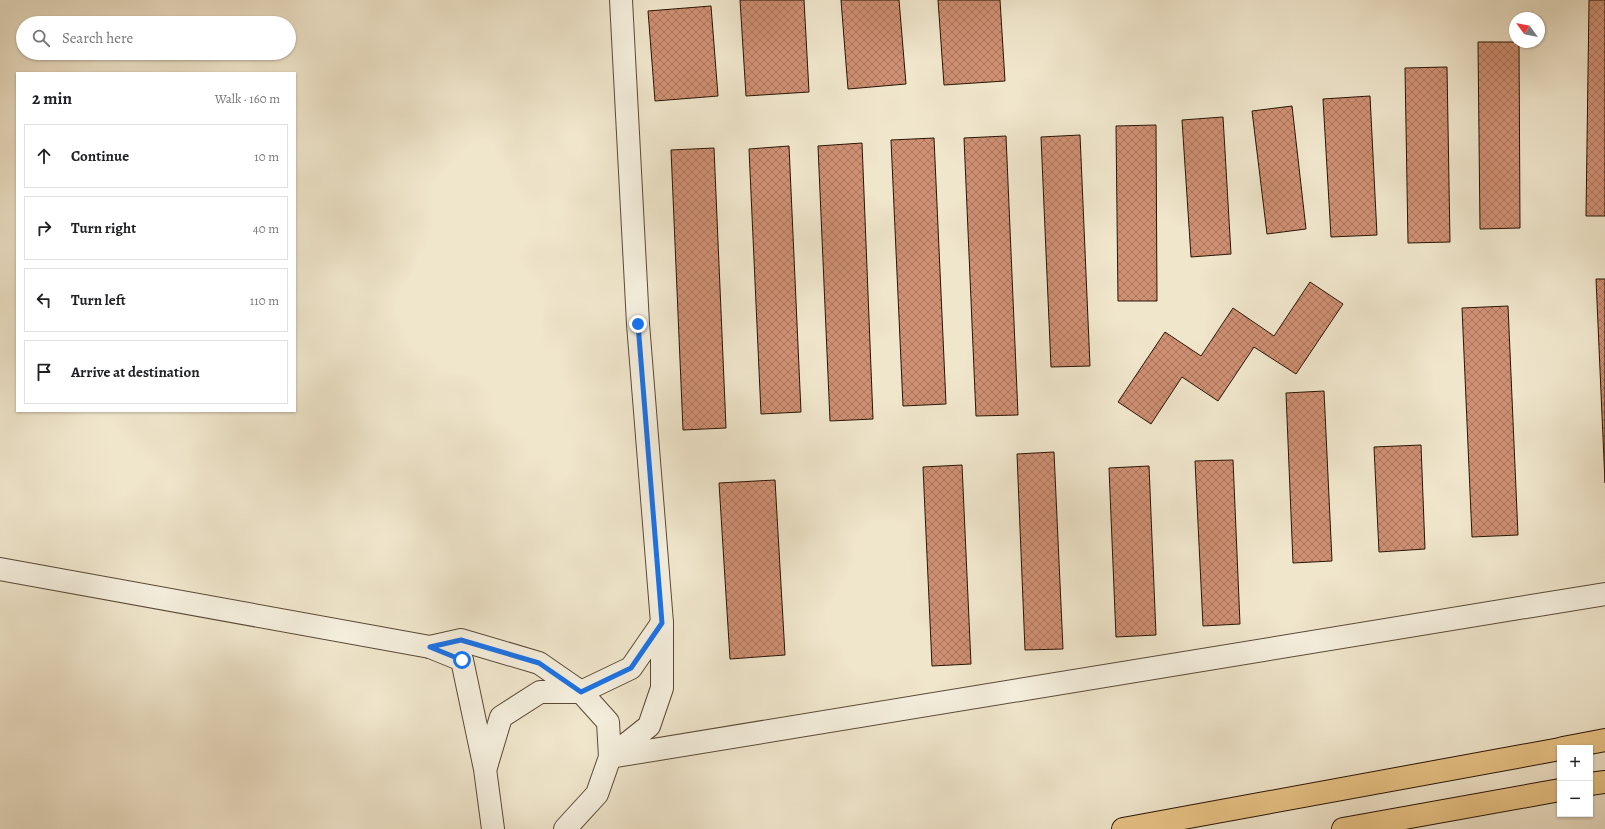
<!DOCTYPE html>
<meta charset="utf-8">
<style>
:root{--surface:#fff;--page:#f2f2f2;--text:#202124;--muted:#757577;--line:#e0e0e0}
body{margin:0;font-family:Alegreya,serif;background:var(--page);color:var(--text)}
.controls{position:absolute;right:12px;bottom:12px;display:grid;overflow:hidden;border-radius:0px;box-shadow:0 1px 3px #0004}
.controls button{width:36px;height:36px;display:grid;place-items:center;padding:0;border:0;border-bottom:1px solid var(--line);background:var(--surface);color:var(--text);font:20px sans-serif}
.compass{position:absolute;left:1509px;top:12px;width:36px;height:36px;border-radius:50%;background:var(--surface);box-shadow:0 1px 3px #0004;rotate:303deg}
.stop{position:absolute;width:12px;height:12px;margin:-9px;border:3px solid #1a73e8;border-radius:50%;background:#fff}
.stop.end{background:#1a73e8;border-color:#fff;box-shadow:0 1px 4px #0008}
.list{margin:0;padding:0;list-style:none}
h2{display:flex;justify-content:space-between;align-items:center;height:52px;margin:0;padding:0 16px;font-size:17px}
h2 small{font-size:13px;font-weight:400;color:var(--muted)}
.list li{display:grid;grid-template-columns:26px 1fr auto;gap:12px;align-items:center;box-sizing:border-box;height:64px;margin:0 8px 8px;padding:0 8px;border:1px solid var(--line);border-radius:0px}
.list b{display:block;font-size:15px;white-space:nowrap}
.list em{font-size:13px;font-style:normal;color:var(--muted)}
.icon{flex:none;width:22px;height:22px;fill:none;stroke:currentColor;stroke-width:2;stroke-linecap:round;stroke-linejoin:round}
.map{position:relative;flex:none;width:1605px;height:829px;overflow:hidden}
.search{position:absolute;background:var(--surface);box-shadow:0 1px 3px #0004;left:16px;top:16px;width:280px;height:44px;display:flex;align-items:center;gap:10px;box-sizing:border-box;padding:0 14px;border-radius:22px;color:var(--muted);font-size:15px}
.panel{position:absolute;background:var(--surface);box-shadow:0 1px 3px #0004;left:16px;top:72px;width:280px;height:340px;border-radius:0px}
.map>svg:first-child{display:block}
.building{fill:url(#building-cross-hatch);stroke:#281504}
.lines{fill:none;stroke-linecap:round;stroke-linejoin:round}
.minor-casing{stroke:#5a4936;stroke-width:24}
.highway-casing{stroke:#281504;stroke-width:24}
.minor{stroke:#f5efde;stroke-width:22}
.highway{stroke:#e8c386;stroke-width:22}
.route{stroke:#1a73e8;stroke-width:5}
</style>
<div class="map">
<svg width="1605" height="829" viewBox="0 0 1605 829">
<defs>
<pattern id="building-cross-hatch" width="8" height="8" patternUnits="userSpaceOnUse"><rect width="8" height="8" fill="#cf9073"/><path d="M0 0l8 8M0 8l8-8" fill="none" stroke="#a8745c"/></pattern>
</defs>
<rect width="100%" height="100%" fill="#f0e6cc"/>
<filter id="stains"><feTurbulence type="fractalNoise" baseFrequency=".005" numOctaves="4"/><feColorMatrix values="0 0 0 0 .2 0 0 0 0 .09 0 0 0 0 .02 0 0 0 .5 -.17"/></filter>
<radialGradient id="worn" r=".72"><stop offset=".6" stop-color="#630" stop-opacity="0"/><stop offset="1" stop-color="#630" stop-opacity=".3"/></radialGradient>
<g class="building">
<polygon points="740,0 804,0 809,92 746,96"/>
<polygon points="841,0 899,0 906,84 848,89"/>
<polygon points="938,0 1000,0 1005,81 944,85"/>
<polygon points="1589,0 1605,0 1605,216 1586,216"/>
<polygon points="711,6 718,96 655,101 648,11"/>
<polygon points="1478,42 1519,42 1520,228 1480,229"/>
<polygon points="1447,67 1450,242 1408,243 1405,68"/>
<polygon points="1370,96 1377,235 1331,237 1323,99"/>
<polygon points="1292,106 1306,229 1267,234 1252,111"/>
<polygon points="1223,117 1231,254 1191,257 1182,120"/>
<polygon points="1156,125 1157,301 1118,301 1116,126"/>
<polygon points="1080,135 1090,366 1051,367 1041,137"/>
<polygon points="1006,136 1018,415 976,416 964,138"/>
<polygon points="934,138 946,404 903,406 891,140"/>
<polygon points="862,143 873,419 830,421 818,146"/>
<polygon points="789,146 801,412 761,414 749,149"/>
<polygon points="714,148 726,428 683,430 671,150"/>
<polygon points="1596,279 1605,279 1605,483"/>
<polygon points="1310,282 1343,304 1296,374 1254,347 1218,401 1182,377 1151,424 1118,402 1165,332 1201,356 1233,308 1274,336"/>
<polygon points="1508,306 1518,535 1472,537 1462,308"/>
<polygon points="1324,391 1332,561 1293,563 1286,393"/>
<polygon points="1421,445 1425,549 1379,552 1374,447"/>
<polygon points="1054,452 1063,649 1025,650 1017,454"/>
<polygon points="1233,460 1240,624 1203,626 1195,461"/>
<polygon points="962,465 971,664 932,666 923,467"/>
<polygon points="1149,466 1156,635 1116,637 1109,468"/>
<polygon points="775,480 785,655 730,659 719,483"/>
</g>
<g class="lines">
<g class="minor-casing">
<g id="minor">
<polyline points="621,0 638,324 662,623 662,688 649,726 610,757 1605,594"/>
<polyline points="0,569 430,647 462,660 485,769 493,829"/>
<polyline points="430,647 461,640 539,663 581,692 631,668 662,623"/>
<polyline points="486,767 501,717 540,692 581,692 608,722 610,757 597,794 565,829"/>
</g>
</g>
<g class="highway-casing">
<g id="highway">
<polyline points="1563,748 1605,740"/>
<polyline points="1590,784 1605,782"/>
<polyline points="1123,829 1560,749"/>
<polyline points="1343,829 1560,790"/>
</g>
</g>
<use href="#minor" class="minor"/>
<use href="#highway" class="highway"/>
</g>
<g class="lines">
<polyline class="route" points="462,660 430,647 461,640 539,663 581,692 631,668 662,623 638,324"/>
</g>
<rect width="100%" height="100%" filter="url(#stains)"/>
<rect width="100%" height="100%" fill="url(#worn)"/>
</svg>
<div class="controls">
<button>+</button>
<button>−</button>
</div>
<svg class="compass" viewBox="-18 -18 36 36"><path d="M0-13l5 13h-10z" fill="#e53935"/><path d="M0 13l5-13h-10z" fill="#757577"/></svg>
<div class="stop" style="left:462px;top:660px"></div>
<div class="stop end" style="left:638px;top:324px"></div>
<div class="search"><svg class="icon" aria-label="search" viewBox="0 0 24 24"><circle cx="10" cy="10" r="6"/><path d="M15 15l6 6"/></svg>Search here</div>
<section class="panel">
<h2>2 min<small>Walk · 160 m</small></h2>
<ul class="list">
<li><svg class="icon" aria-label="ahead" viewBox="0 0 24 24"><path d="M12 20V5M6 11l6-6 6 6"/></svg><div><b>Continue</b></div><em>10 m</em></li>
<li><svg class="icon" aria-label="right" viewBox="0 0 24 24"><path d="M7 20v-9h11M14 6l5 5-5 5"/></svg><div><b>Turn right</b></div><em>40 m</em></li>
<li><svg class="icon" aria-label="left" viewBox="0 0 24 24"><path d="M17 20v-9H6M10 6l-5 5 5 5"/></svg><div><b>Turn left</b></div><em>110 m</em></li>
<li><svg class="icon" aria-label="arrive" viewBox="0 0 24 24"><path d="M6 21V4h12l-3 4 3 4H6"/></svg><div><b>Arrive at destination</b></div></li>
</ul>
</section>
</div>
